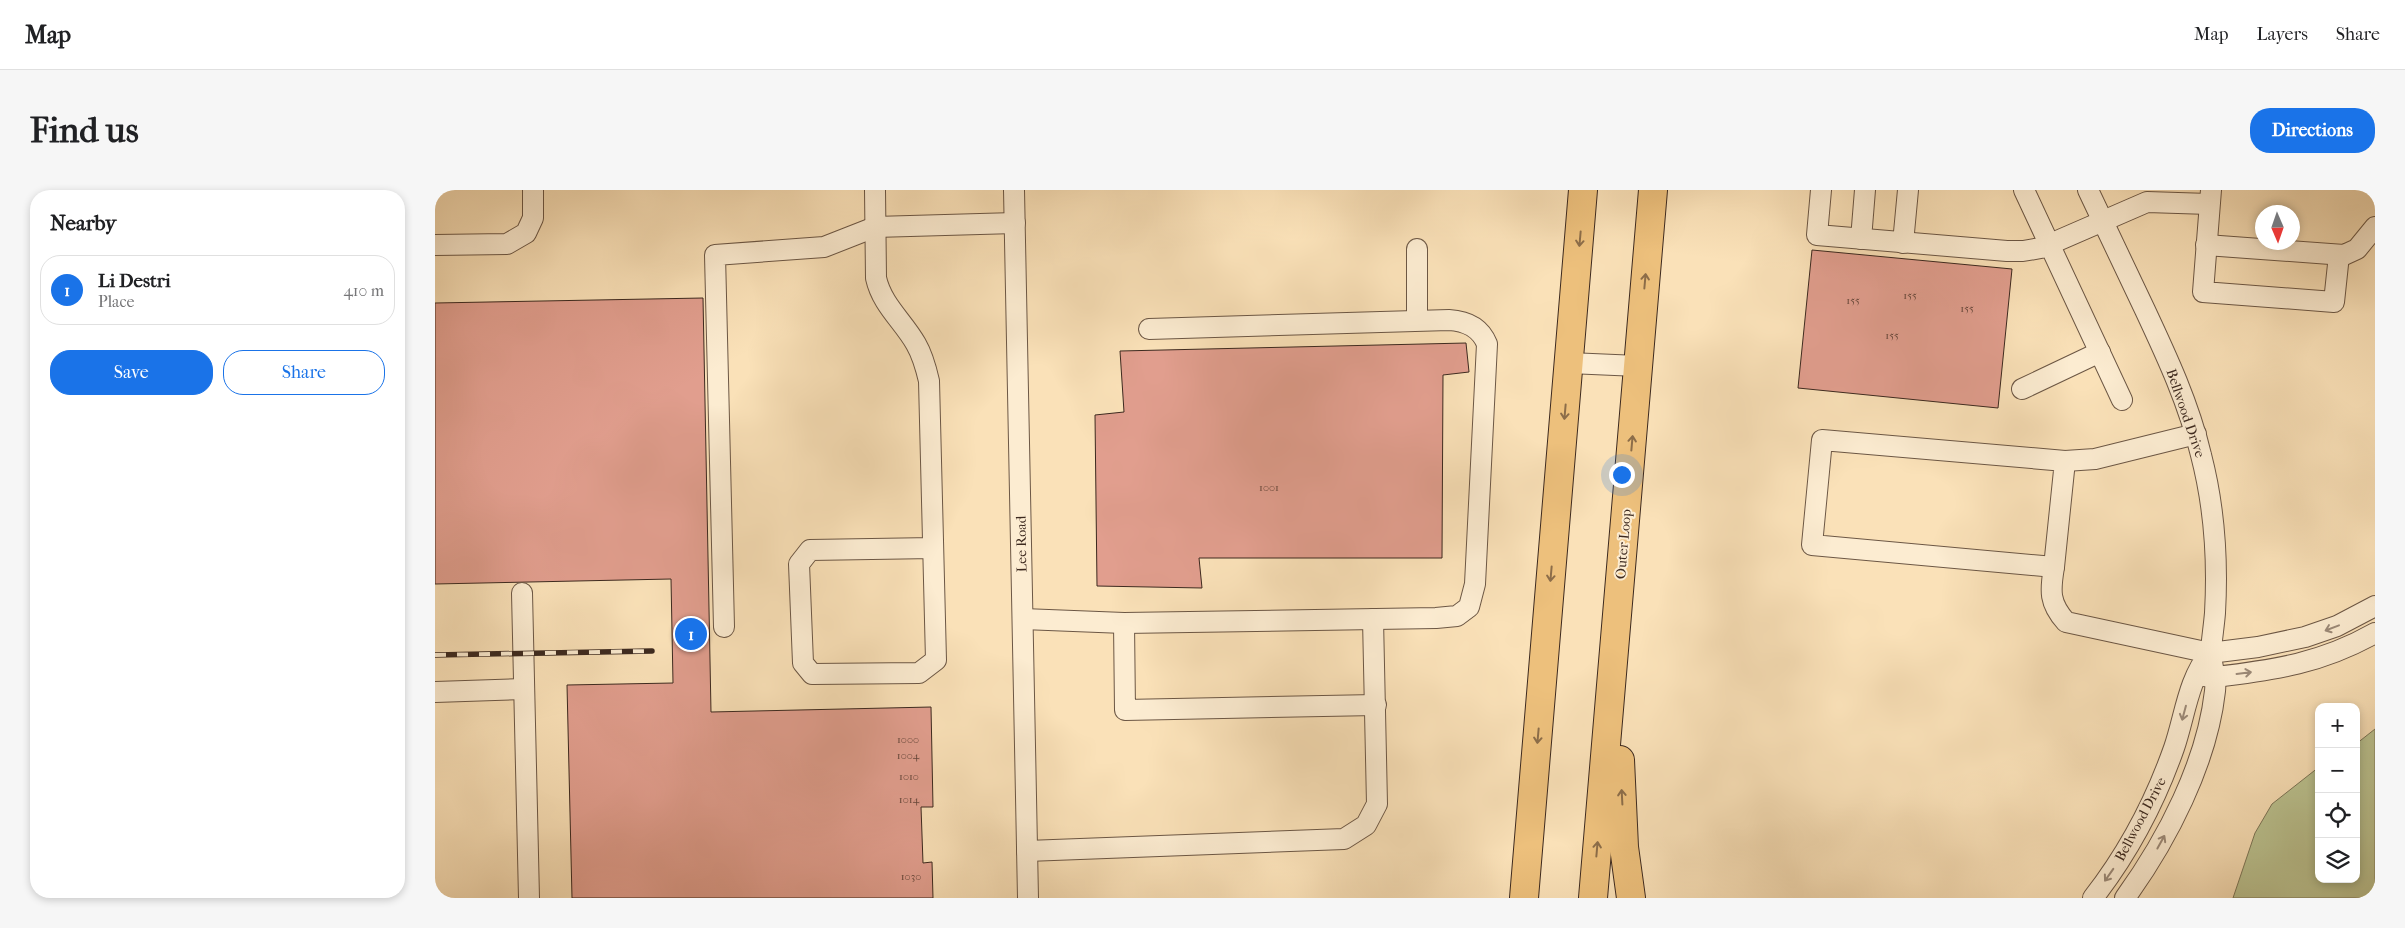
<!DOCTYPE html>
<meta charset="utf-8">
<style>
:root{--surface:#fff;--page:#f6f6f6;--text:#202124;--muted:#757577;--line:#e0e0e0;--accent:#1a73e8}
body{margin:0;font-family:"IM FELL French Canon",serif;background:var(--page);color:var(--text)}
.controls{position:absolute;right:15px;bottom:15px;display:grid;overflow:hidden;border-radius:10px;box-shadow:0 2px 8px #0003}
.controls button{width:45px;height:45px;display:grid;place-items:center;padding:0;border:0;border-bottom:1px solid var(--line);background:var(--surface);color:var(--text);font:25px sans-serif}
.compass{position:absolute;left:1820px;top:15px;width:45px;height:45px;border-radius:50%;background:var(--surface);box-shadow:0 2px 8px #0003;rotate:178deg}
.you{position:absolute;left:1186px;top:284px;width:18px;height:18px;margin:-12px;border:4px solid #fff;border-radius:50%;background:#1a73e8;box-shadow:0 0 0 8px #1a73e833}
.badge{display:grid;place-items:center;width:32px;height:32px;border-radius:50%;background:var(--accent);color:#fff;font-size:16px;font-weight:700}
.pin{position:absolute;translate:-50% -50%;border:2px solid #fff;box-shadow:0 1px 5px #0006}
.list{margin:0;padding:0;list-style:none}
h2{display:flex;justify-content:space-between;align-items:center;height:65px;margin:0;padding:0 20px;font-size:21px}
h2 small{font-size:16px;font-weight:400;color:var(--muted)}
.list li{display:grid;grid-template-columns:32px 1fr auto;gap:15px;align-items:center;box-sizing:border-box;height:70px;margin:0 10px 10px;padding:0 10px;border:1px solid var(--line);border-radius:20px}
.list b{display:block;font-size:19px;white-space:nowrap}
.list p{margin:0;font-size:16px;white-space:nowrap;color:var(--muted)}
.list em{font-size:16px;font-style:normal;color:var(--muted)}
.actions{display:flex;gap:10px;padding:15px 20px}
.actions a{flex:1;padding:11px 0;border:1px solid var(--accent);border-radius:20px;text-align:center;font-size:18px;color:var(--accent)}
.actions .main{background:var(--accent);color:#fff}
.icon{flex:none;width:28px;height:28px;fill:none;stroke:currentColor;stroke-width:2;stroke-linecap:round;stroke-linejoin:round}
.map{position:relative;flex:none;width:1940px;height:708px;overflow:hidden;border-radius:20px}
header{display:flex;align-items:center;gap:30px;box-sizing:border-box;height:70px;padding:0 25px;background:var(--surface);border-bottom:1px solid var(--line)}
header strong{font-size:24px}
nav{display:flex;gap:28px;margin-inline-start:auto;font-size:18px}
.intro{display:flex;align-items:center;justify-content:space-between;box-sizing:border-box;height:120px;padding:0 30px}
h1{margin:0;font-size:35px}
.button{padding:12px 22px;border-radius:20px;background:var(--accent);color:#fff;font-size:18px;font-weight:700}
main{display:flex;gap:30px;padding:0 30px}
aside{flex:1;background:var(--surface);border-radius:20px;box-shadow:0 2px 8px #0003}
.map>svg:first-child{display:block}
.green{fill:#bbc391;stroke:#7c7658}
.building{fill:#e19e8e;stroke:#3c291f}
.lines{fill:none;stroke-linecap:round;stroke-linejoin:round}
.minor-casing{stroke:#6c5745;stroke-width:22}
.highway-casing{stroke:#3c291f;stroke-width:30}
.minor{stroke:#fcecd1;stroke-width:20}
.highway{stroke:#edc07c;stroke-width:28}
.rail-casing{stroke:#3c291f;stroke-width:5.5}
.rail{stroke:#fcecd1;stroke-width:4;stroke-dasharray:11;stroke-linecap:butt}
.oneway{stroke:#8c6d49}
.oneway2{stroke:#9c8a78}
.labels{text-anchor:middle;stroke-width:4;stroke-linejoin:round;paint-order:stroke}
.number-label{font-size:11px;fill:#65463b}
.street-label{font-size:14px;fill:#3c291f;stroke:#fcecd1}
</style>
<header>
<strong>Map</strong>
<nav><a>Map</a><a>Layers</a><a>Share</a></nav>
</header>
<div class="intro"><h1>Find us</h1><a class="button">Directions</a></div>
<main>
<aside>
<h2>Nearby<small></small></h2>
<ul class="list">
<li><span class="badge">1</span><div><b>Li Destri</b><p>Place</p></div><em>410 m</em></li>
</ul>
<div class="actions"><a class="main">Save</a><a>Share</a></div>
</aside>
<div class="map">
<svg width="1940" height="708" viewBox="0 0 1940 708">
<rect width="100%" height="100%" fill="#fae1b8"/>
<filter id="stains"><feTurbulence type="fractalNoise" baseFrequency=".004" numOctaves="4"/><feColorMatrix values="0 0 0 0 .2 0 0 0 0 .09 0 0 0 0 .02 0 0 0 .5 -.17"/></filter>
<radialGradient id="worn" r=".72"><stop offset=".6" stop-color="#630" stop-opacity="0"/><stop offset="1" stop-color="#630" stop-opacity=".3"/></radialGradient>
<polygon class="green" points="1940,539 1940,708 1798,708 1820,643 1837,614 1884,577 1884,689 1921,689 1921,554"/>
<g class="building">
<polygon points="1377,60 1577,79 1563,218 1363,198"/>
<polygon points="268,108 276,522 496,517 498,617 486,617 488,673 497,672 498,708 137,708 132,495 238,493 236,389 0,394 0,113"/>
<polygon points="1031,153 1034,182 1008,185 1007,368 764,368 767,398 662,396 660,225 689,222 685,161"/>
</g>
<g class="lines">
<g class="minor-casing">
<g id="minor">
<path d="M440,0L441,88C447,115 468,131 481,154C488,166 491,178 494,191L501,470L484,483L377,484L368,473L364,374L375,360L498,358"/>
<polyline points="579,0 593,708"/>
<polyline points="1386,0 1382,45 1572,61 1588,61 1606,58 1712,12 1774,14"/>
<polyline points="1589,0 1687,210"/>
<path d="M1653,0C1672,40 1691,80 1710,120C1732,167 1754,214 1766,265C1779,315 1783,370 1780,423C1779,435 1777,448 1776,460C1775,472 1782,486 1780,501C1772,573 1732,650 1690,708"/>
<polyline points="1776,0 1768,102 1899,112 1904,65"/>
<polyline points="1426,49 1430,0"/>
<polyline points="1468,53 1473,0"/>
<polyline points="0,55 72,54 91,43 98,28 98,0"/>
<polyline points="1771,55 1909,65 1922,59 1940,37"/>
<polyline points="982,130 982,59"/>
<polyline points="1134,173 1203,176"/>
<polyline points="1587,199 1665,162"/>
<polygon points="1387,250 1630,271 1619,377 1377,355"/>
<polyline points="1630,271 1660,269 1761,244"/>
<path d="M1619,377C1615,401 1614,413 1631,432L1775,463L1823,457L1870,447L1902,436L1940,416"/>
<polyline points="87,403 94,708"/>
<path d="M588,429L689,433L1001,428L1022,426L1034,417L1040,394L1052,154C1045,137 1031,131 1014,130L714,139"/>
<polyline points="689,433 690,520 941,515"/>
<polyline points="289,437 280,65 389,57 440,37 580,33"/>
<path d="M1768,486L1781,487C1840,480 1887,473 1940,443"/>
<polyline points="0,502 89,499"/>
<polyline points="592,661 909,649 931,635 942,614 938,429"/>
<path d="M1658,708C1693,663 1720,612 1739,558C1750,526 1753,489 1775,463"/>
</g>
</g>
<g class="highway-casing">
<g id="highway">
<polyline points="1185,570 1189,657 1196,708"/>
<polyline points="1089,708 1148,0"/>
<polyline points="1158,708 1218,0"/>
</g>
</g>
<use href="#minor" class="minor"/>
<use href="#highway" class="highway"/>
<g class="rail-casing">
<polyline id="rail" points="0,465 217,461"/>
</g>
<use href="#rail" class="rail"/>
</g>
<defs><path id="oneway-shaft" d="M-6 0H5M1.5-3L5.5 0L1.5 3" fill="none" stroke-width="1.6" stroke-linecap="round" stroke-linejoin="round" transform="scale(1.25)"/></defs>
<g class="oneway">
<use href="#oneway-shaft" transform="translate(1145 49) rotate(95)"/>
<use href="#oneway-shaft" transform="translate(1210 91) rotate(-85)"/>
<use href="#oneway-shaft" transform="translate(1130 222) rotate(95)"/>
<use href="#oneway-shaft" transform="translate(1197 253) rotate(-85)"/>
<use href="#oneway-shaft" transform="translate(1116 384) rotate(95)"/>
<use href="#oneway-shaft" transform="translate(1103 546) rotate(95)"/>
<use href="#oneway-shaft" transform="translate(1187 607) rotate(-93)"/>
<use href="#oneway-shaft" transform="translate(1162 659) rotate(-85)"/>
</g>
<g class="oneway2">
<use href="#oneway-shaft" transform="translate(1897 438) rotate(159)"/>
<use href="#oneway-shaft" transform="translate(1809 483) rotate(-7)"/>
<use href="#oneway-shaft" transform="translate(1749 523) rotate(105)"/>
<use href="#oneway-shaft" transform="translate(1726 652) rotate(-61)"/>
<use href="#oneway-shaft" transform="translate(1674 685) rotate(125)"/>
</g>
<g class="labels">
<g class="number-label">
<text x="1475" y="109">155</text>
<text x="1418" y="114">155</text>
<text x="1532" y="122">155</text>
<text x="1457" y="149">155</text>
<text x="834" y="301">1001</text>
<text x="473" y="553">1000</text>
<text x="473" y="569">1004</text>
<text x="474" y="590">1010</text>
<text x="474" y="613">1014</text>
<text x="476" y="690">1030</text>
</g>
<g class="street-label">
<text transform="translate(1751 223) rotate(71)" y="5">Bellwood Drive</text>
<text transform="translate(586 354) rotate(-91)" y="5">Lee Road</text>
<text transform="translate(1188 354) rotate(-85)" y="5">Outer Loop</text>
<text transform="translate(1705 629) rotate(-62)" y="5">Bellwood Drive</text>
</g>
</g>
<rect width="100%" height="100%" filter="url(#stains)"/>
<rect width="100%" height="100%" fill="url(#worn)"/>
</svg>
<div class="controls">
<button>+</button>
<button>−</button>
<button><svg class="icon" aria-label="locate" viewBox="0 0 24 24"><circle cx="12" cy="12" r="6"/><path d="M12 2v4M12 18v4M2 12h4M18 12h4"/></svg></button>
<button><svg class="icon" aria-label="layers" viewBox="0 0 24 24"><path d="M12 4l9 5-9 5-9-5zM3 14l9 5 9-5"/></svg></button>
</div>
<svg class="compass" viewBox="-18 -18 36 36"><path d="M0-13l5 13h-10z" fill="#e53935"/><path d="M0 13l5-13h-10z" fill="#757577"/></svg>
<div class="you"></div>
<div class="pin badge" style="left:256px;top:444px">1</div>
</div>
</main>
